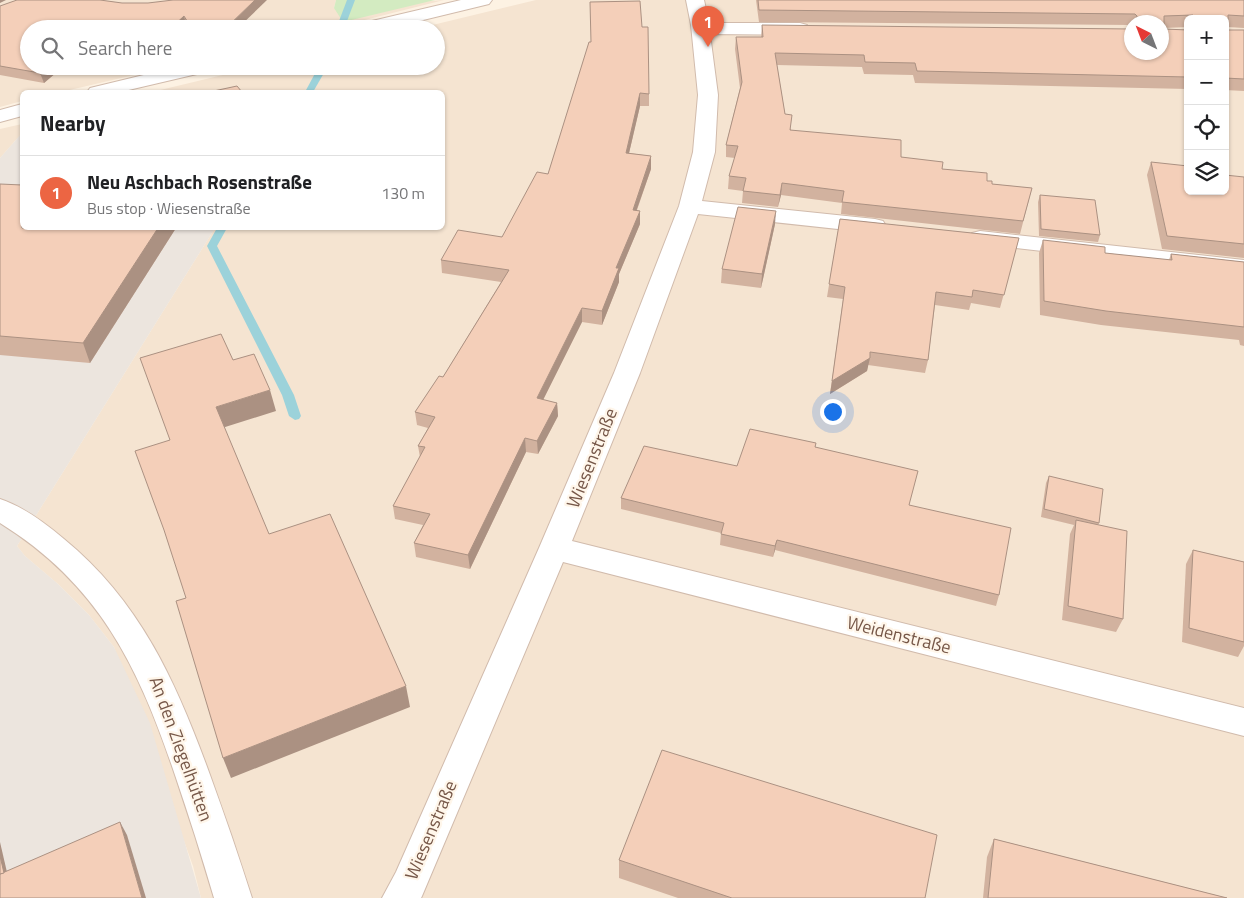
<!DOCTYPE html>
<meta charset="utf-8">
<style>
:root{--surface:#fff;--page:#f6f6f6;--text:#202124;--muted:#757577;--line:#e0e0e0;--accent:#ec6543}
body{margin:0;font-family:"Titillium Web",sans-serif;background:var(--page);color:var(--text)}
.controls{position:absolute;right:15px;top:15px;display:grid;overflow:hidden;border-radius:8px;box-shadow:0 1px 4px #0004}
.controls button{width:45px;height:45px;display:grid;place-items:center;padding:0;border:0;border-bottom:1px solid var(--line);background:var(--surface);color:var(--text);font:25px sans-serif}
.compass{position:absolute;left:1124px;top:15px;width:45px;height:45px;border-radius:50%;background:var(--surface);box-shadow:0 1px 4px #0004;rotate:318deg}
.you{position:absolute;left:832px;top:411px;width:18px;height:18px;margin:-12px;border:4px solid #fff;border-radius:50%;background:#1a73e8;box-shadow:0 0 0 8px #1a73e833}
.badge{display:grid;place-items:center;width:32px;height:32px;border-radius:50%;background:var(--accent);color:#fff;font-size:16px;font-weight:700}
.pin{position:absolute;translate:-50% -41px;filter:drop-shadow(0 1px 2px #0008)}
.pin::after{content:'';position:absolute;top:26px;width:18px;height:15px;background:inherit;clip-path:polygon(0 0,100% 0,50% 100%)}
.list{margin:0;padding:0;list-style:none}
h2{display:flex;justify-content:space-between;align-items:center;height:65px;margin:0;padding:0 20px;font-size:21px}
h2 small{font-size:16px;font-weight:400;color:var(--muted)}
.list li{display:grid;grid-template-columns:32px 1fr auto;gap:15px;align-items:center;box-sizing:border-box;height:75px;padding:0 20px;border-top:1px solid var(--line)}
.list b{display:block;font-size:19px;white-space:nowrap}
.list p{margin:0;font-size:16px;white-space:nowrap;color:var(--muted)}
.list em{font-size:16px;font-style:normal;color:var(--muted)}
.icon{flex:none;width:28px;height:28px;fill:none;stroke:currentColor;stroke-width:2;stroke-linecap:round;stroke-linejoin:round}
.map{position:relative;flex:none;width:1244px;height:898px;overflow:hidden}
.search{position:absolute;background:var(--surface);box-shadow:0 1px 4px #0004;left:20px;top:20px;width:425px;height:55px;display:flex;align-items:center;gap:12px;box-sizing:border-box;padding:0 18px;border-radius:28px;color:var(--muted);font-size:19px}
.panel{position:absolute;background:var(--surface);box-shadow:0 1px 4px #0004;left:20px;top:90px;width:425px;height:140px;border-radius:8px}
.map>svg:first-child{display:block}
.residential{fill:#f5e4d1;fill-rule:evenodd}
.industrial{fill:#ece5de}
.green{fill:#d3ebc1}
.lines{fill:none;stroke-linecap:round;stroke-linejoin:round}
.stream{fill:#9cd2da;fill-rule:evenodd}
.minor-casing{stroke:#d1bbac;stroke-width:2}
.minor{fill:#fff;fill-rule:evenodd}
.wall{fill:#d2b29f}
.shaded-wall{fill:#ab9182}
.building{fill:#f4cfb9;stroke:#ab9182}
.labels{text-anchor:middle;stroke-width:4.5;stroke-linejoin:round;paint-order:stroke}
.street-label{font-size:18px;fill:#765748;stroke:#fff6ea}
</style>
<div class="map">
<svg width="1244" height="898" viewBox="0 0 1244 898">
<rect width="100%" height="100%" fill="#fdf2e3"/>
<g class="residential">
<polygon points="0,0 336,0 334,8 444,0 329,29 29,29 29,66 173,66 61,92 22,92 22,101 0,107"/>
<path d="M536,0H1244V898H201L193,866L114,647L89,615L58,584L25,556L17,546L215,228H442V92H152L260,66H436V29H416ZM1188,19H1225V191H1188ZM1132,22H1162V52H1132Z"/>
<polygon points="22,124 22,133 0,158 0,129"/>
</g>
<polygon class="industrial" points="22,133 22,228 215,228 17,546 25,556 58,584 89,615 114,647 150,723 201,898 0,898 0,158"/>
<polygon class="green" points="336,0 435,0 343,22 334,8"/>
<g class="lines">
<g class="stream">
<polygon points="347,0 355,0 344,29 336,29"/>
<polygon points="319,66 328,66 313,92 305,92"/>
<polygon points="217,228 227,228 217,246 294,395 301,416 299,419 295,420 289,416 282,395 207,246"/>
</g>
<g class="minor-casing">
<g id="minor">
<polygon points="461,0 492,0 489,4 386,29 353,29 355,25"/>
<polygon points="686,0 704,0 709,23 800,23 807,25 809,29 807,33 800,35 710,34 718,95 715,152 702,201 875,219 883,221 886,226 883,231 875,233 698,214 640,373 572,541 1244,708 1244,736 563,562 422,896 421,898 382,898 396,872 539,548 614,373 679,206 693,152 698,95 691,25"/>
<polygon points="181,66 216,66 214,70 120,92 87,92 90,88"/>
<polygon points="22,104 22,116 0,122 0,110"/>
<polygon points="980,231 1244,260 1244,274 972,243 969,238 972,233"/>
<path d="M0,499C24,507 45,523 64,539C141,602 177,684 210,775C225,816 239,857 252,898H214C202,857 189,816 175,775C139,668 100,585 0,523Z"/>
</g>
</g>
<use href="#minor" class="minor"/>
</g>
<g class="wall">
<polygon points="756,0 1244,0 1244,28 1228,27 1228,30 1244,30 1244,91 1225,90 1225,19 1188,19 1188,27 1164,28 1164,29 1188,30 1188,89 915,83 913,75 864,74 862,67 777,65 785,114 791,130 901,157 942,169 987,181 992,184 1032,188 1020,234 841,214 842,203 781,195 778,207 742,203 743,191 728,189 729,176 735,158 726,157 726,145 740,88 735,49 736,37 761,37 762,25 1132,52 1162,22 1132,22 1132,25 759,22"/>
<polygon points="122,3 237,29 188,29 186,25 29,29 64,66 44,83 0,75 0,6"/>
<polygon points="591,42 649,94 649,106 640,106 629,153 651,156 651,169 637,210 640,211 640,224 619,274 619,282 602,325 582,322 543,400 557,403 558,416 538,454 526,452 470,569 416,557 414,543 423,525 395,519 393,506 420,457 418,446 428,428 417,425 415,412 443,377 501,282 442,273 441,260 502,237 548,174"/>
<polygon points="91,66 118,66 96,72"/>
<polygon points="1151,162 1188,191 1244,177 1244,258 1162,249 1147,175"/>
<polygon points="0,184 176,228 90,363 0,355"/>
<polygon points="1040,195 1100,235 1098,242 1039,236 1038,202"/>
<polygon points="840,219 1019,238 1000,308 971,303 969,310 935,305 928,360 925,373 868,365 867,371 830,394 843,299 827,297"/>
<polygon points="775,224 761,288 721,283 722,269"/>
<polygon points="1043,240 1105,253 1169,260 1171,254 1244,262 1244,346 1240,345 1239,340 1101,325 1040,315 1039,253"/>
<polygon points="816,443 815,447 909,505 999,595 996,606 775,550 773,557 720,545 721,533 621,509 621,498 737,466"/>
<polygon points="1049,476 1099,523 1098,525 1123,619 1116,632 1062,620 1070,534 1074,525 1041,517 1046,483"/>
<polygon points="1193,550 1244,562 1244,646 1238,657 1182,642 1186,564"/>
<polygon points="994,839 1227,898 983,898 987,857"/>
<polygon points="619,860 925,898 678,898 619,878"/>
</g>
<g class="shaded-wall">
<polygon points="0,0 6,0 0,3"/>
<polygon points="255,0 267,0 237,29 225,29"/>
<polygon points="184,16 186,25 182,29 170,29"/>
<polygon points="49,66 64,66 44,83 40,73"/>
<polygon points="94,66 118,66 96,72"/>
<polygon points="640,93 640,106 626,166 626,153"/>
<polygon points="651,156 651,169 632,223 633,210"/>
<polygon points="782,183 781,195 778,207"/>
<polygon points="640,211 640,224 619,274 619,282 602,325 602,311 616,268"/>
<polygon points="776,211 775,224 761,288 762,274"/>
<polygon points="158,228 176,228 90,363 83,343"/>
<polygon points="582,308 582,322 537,412 537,398"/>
<polygon points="870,358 867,371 830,394 832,381"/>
<polygon points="270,390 276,411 222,428 216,407"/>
<polygon points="557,403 558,416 538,454 537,441"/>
<polygon points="525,438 526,452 470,569 468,555"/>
<polygon points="777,540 775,550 773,557 775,546"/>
<polygon points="406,686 410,707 231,778 223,758"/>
<polygon points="120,822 127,835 146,898 142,898"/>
<polygon points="0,842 9,881 0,885"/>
</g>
<g class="building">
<polygon points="17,0 100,0 122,3 148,3 173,0 255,0 225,29 192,29 184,16 170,29 29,29 29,66 49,66 40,73 0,66 0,6"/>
<polygon points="758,0 1244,0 1244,16 1228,15 1228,30 1244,30 1244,79 1225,78 1225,19 1193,19 1193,15 1164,16 1164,29 1188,30 1188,77 917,71 915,63 865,62 864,55 775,53 785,114 792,115 790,130 901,140 901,157 943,162 942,169 987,173 987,181 992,181 992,184 1032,188 1023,221 842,202 844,191 782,183 780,195 743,191 746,178 729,176 738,146 726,145 742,82 736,37 763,37 762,25 1132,29 1132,52 1162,52 1162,22 1137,22 1137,16 1135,14 759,10"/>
<polygon points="640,1 642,27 648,27 649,94 640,93 626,153 651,156 633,210 640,211 616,268 619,268 602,311 582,308 537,398 557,403 537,441 525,438 468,555 414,543 430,514 393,506 425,447 418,446 435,417 415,412 439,376 443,377 509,270 441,260 458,230 502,237 537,172 548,174 589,42 591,42 590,2"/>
<polygon points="237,86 242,92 209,92"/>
<polygon points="1151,162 1188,166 1188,191 1225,191 1225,175 1244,177 1244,244 1167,236"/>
<polygon points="0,184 22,185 22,228 158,228 83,343 0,336"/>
<polygon points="1040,195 1095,200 1100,235 1041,229"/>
<polygon points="738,207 776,211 762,274 722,269"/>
<polygon points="840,219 1019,238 1004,295 973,290 972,297 936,292 928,360 870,352 870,358 832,381 845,287 829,284"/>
<polygon points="1043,240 1105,247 1105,253 1172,260 1171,254 1244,262 1244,327 1106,311 1044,301"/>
<polygon points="221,334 233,360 254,354 270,390 216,407 269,534 330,514 406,686 223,758 176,601 186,598 164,530 135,451 170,440 140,358"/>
<polygon points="750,429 816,443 815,447 918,471 909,505 1011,528 999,595 777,540 775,546 721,534 724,523 621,498 644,446 737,466"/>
<polygon points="1049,476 1103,489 1099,523 1044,509"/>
<polygon points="1076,520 1127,531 1123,619 1068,606"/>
<polygon points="1193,550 1244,562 1244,642 1189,628"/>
<polygon points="662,750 937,835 925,898 732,898 619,860"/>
<polygon points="120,822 142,898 0,898 0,874"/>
<polygon points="994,839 1227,898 988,898"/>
<polygon points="0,856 4,873 0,874"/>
</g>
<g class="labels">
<g class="street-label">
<text transform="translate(592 458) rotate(-68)" y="6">Wiesenstraße</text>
<text transform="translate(899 635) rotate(14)" y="6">Weidenstraße</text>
<text transform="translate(181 749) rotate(70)" y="6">An den Ziegelhütten</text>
<text transform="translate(431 830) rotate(-67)" y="6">Wiesenstraße</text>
</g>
</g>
</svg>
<div class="controls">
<button>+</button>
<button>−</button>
<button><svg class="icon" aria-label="locate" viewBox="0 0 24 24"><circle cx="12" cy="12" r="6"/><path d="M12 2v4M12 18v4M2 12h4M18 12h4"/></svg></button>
<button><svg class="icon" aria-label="layers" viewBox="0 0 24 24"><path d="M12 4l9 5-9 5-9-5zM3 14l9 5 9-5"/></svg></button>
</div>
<svg class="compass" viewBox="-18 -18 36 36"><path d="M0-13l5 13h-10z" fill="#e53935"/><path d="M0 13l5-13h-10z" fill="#757577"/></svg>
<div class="you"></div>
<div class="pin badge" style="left:708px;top:47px">1</div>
<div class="search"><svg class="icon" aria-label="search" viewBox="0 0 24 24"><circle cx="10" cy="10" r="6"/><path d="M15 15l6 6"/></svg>Search here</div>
<section class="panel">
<h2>Nearby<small></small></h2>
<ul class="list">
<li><span class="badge">1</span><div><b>Neu Aschbach Rosenstraße</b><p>Bus stop · Wiesenstraße</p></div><em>130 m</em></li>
</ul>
</section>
</div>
